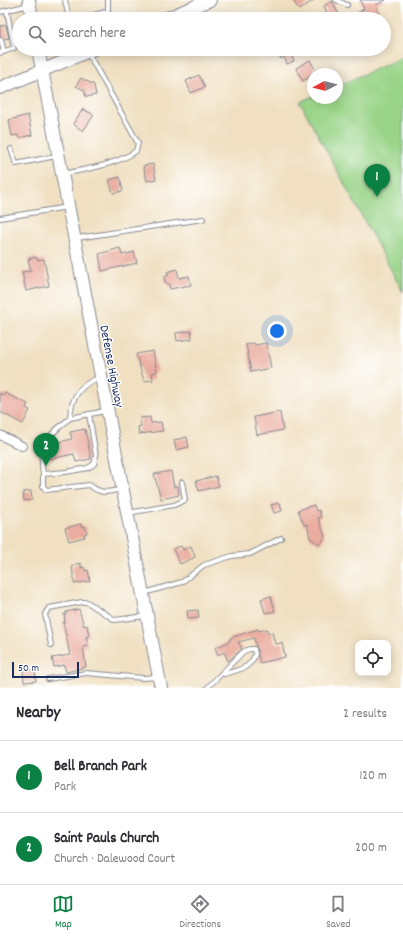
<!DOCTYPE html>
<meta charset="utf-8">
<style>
:root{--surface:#fff;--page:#f2f2f3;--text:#2b2b33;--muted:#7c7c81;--line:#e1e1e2;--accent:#0b8043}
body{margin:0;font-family:Dekko,sans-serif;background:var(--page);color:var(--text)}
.controls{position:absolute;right:12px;bottom:12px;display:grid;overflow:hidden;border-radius:8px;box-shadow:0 2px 10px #0003}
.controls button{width:36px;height:36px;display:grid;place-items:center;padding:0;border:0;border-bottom:1px solid var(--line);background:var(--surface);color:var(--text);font:20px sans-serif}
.compass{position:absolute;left:307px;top:68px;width:36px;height:36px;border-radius:50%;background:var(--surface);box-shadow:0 2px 10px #0003;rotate:263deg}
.scale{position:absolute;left:12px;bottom:10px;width:67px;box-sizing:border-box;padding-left:4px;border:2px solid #1b2f5e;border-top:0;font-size:11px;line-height:14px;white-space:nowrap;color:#1b2f5e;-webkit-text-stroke:3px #fff;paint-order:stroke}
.you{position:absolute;left:277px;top:331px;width:14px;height:14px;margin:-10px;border:3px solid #fff;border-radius:50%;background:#1a73e8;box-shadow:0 0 0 6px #1a73e833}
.badge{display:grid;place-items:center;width:26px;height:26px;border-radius:50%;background:var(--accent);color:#fff;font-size:13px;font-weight:700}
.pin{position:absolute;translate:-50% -33px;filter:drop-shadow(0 1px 2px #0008)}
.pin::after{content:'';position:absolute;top:21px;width:14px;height:12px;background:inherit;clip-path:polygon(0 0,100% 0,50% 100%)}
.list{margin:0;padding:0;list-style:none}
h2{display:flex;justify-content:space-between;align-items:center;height:52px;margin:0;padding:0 16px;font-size:17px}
h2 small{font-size:13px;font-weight:400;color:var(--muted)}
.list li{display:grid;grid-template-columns:26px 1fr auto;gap:12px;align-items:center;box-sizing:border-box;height:72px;padding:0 16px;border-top:1px solid var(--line)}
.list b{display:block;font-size:15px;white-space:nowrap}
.list p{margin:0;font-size:13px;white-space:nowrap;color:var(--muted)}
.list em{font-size:13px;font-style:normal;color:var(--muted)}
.icon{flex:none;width:22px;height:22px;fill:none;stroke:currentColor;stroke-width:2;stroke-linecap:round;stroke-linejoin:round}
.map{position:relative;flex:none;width:403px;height:688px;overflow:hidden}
.search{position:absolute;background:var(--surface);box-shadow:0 2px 10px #0003;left:12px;right:12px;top:12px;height:44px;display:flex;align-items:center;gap:10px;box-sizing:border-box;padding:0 14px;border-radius:22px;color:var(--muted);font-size:15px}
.sheet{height:196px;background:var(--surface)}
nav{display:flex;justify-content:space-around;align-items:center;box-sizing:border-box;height:56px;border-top:1px solid var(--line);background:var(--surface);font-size:11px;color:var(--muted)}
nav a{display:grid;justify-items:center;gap:2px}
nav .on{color:var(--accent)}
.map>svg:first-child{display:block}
.green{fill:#9ad488;stroke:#5a8273}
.building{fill:#eaac9e}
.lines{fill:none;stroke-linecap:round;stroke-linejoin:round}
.service-casing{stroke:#868890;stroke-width:6}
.minor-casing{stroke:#868890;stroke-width:10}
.secondary-casing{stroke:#868890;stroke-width:14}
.service{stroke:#fff;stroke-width:4}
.minor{stroke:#fff;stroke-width:8}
.secondary{stroke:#fff;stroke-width:12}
.labels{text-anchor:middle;stroke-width:3;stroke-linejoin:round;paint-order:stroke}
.street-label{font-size:13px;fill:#1b2f5e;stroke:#fff}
</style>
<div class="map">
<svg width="403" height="688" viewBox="0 0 403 688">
<rect width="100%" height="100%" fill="#fff"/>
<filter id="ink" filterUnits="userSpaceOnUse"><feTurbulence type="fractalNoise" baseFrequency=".025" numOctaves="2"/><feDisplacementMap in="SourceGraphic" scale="8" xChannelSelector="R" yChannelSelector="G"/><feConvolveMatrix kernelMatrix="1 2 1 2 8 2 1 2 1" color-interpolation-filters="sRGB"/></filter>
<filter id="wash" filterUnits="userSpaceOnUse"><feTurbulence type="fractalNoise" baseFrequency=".012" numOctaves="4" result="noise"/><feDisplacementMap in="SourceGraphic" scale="16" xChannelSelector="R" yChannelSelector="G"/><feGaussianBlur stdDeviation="0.9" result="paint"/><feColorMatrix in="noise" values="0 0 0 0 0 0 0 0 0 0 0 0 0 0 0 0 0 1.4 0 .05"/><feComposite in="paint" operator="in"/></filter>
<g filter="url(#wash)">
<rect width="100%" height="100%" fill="#f0e0c1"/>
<polygon class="green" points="403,57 403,292 300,102 313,96 313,98 337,98 337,86"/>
<g id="blocks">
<g class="building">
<polygon points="293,0 314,0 299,10"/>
<polygon points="360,0 386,0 376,5 379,12 365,19 346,19 364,9"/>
<polygon points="332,1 341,19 330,19 324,6"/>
<polygon points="6,25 9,38 4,39 0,37 0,26"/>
<polygon points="275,49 288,49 294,61 287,64 284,57 281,59"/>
<polygon points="310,60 317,73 303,81 296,68"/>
<polygon points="199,75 205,87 191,93 186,81"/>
<polygon points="81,78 94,85 96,95 86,97 84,90 76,86"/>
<polygon points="83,109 94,115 83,131 73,124"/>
<polygon points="28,115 32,135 19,138 18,135 12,136 9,120"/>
<polygon points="153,164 156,179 147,181 143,166"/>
<polygon points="120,177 123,191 113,193 109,180"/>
<polygon points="120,248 122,255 134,252 137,263 102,271 99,254"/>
<polygon points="36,257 37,260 44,259 49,286 26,291 22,272 31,271 28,259"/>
<polygon points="177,269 179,278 189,276 191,285 170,289 169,284 166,284 164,277 168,276 167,272"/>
<polygon points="191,331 192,339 177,341 176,333"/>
<polygon points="254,343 255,345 266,343 271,368 251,372 246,344"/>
<polygon points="153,351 157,372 152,373 153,380 144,381 136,354"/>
<polygon points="0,393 4,395 5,393 28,404 26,408 30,410 23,424 0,412"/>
<polygon points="280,412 283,430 257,435 254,417"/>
<polygon points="150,417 151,423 161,422 163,431 139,434 138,427 141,426 140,418"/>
<polygon points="85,429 91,459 76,462 74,454 50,459 49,444 72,439 70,432"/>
<polygon points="187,437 189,447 176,450 174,440"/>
<polygon points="171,471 174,487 178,486 179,495 161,499 154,474"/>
<polygon points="216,476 219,486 199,491 196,481"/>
<polygon points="31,491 32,500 24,501 23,492"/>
<polygon points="280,503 282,511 274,513 271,505"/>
<polygon points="314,505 316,511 319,510 321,517 318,518 325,536 322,542 319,544 310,538 307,524 304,525 298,510"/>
<polygon points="81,524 82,527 85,526 87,533 84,534 85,537 69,541 65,528"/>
<polygon points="181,546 183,550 191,546 195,557 180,564 173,549"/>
<polygon points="81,563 81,568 84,567 85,571 88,570 90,581 74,584 72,565"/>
<polygon points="271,596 275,611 265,613 261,599"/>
<polygon points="79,609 84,626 87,625 89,636 86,637 88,646 83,647 86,667 66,672 64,665 54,667 52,658 70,655 63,622 65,622 64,614 66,614 66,612"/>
<polygon points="198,610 199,618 188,619 187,611"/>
<polygon points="258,629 259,631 267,629 268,634 272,632 275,644 282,643 285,657 260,663 254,638 238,642 242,649 228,661 224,652 218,655 215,648 230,641 230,638"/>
<polygon points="35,669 36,681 24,682 23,670"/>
</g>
</g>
</g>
<g filter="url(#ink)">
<use href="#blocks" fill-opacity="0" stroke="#868890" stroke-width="1"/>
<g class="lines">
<g class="service-casing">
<g id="service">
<polyline points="65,0 69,19"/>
<polyline points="336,0 347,5"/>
<polyline points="0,12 29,5"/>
<polyline points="81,19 108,11 108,0"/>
<polyline points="1,40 4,52"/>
<polyline points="0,53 14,48 7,11"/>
<polyline points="11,149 16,164 56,156"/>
<path d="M63,174C86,169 116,165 136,151L138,143L88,53"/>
<polyline points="0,218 68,207"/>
<polyline points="77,238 203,219"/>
<path d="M99,378C80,384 71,398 70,418L105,411"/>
<path d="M89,414L96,456L94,464L88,468L66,472L43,474V486L46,490L89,485C103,495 106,492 122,489"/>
<path d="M43,474C38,442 47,438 70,418"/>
<polyline points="128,513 174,505 185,500 182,482"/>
<polyline points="144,593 182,582 204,565 232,556 250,554 281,538"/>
<polyline points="51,645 45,614 49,608 82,602 87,602 115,620 145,616"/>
<polyline points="48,679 86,673 143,678 157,677"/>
<path d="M207,688L244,651L250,649H254L255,654C251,669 237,670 224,674"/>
</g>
</g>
<g class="minor-casing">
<polyline id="minor" points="0,435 22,446"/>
</g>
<g class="secondary-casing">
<g id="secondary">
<polyline points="29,0 32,19"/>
<polyline points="165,19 210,0"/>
<polyline points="38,49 161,688"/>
<polyline points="0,88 94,49"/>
</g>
</g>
<use href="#service" class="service"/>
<use href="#minor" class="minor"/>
<use href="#secondary" class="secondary"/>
</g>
</g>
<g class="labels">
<g class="street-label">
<text transform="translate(113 366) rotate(79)" y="5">Defense Highway</text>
</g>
</g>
</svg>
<div class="controls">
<button><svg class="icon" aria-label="locate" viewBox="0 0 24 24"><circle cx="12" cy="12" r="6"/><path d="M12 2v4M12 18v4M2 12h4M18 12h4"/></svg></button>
</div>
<svg class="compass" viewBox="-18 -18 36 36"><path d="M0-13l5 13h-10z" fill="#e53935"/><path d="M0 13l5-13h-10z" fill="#7c7c81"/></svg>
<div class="scale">50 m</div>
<div class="you"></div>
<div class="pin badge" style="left:377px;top:197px">1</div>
<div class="pin badge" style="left:46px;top:466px">2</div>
<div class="search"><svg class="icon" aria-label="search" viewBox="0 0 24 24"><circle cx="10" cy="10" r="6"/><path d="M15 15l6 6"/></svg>Search here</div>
</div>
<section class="sheet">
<h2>Nearby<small>2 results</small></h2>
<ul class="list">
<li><span class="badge">1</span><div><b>Bell Branch Park</b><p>Park</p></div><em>120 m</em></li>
<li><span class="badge">2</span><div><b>Saint Pauls Church</b><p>Church · Dalewood Court</p></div><em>200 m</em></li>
</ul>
</section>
<nav>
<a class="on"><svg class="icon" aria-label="map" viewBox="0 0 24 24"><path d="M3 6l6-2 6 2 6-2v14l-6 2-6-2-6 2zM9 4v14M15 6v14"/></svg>Map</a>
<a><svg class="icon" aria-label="directions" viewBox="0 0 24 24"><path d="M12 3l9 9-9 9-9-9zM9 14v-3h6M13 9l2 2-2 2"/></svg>Directions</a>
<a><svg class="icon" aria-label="saved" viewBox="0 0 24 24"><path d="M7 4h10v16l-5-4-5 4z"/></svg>Saved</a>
</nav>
